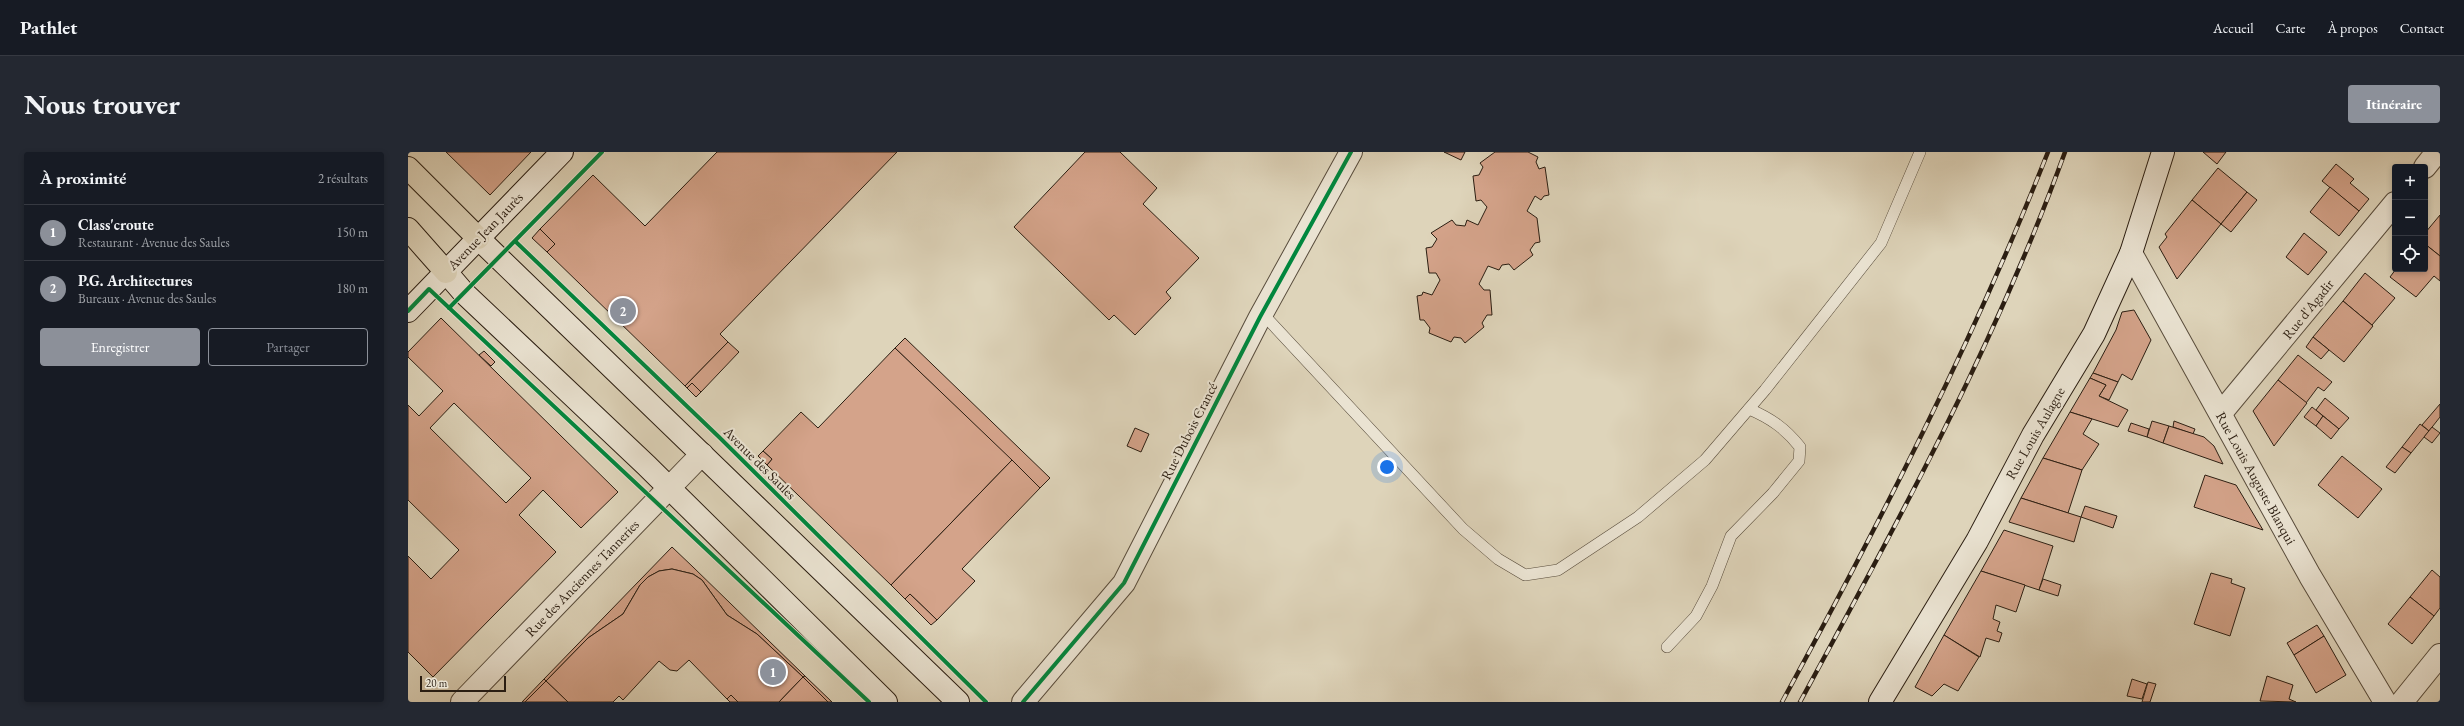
<!DOCTYPE html>
<html lang="fr">
<meta charset="utf-8">
<style>
:root{--surface:#171b24;--page:#242831;--text:#f1f3f6;--muted:#9ea1a6;--line:#363941;--accent:#8c9099}
body{margin:0;font-family:"EB Garamond",serif;background:var(--page);color:var(--text)}
.controls{position:absolute;right:12px;top:12px;display:grid;overflow:hidden;border-radius:4px;box-shadow:0 2px 6px #0003}
.controls button{width:36px;height:36px;display:grid;place-items:center;padding:0;border:0;border-bottom:1px solid var(--line);background:var(--surface);color:var(--text);font:20px sans-serif}
.scale{position:absolute;left:12px;bottom:10px;width:86px;box-sizing:border-box;padding-left:4px;border:2px solid #2b1e12;border-top:0;font-size:11px;line-height:14px;white-space:nowrap;color:#2b1e12;-webkit-text-stroke:3px #eae3d2;paint-order:stroke}
.you{position:absolute;left:979px;top:315px;width:14px;height:14px;margin:-10px;border:3px solid #fff;border-radius:50%;background:#1a73e8;box-shadow:0 0 0 6px #1a73e833}
.badge{display:grid;place-items:center;width:26px;height:26px;border-radius:50%;background:var(--accent);color:#fff;font-size:13px;font-weight:700}
.pin{position:absolute;translate:-50% -50%;border:2px solid #fff;box-shadow:0 1px 4px #0006}
.list{margin:0;padding:0;list-style:none}
h2{display:flex;justify-content:space-between;align-items:center;height:52px;margin:0;padding:0 16px;font-size:17px}
h2 small{font-size:13px;font-weight:400;color:var(--muted)}
.list li{display:grid;grid-template-columns:26px 1fr auto;gap:12px;align-items:center;box-sizing:border-box;height:56px;padding:0 16px;border-top:1px solid var(--line)}
.list b{display:block;font-size:15px;white-space:nowrap}
.list p{margin:0;font-size:13px;white-space:nowrap;color:var(--muted)}
.list em{font-size:13px;font-style:normal;color:var(--muted)}
.actions{display:flex;gap:8px;padding:12px 16px}
.actions a{flex:1;padding:9px 0;border:1px solid var(--accent);border-radius:4px;text-align:center;font-size:14px;color:var(--accent)}
.actions .main{background:var(--accent);color:#fff}
.icon{flex:none;width:22px;height:22px;fill:none;stroke:currentColor;stroke-width:2;stroke-linecap:round;stroke-linejoin:round}
.map{position:relative;flex:none;width:2032px;height:550px;overflow:hidden;border-radius:4px}
header{display:flex;align-items:center;gap:24px;box-sizing:border-box;height:56px;padding:0 20px;background:var(--surface);border-bottom:1px solid var(--line)}
header strong{font-size:19px}
nav{display:flex;gap:22px;margin-inline-start:auto;font-size:14px}
.intro{display:flex;align-items:center;justify-content:space-between;box-sizing:border-box;height:96px;padding:0 24px}
h1{margin:0;font-size:28px}
.button{padding:10px 18px;border-radius:4px;background:var(--accent);color:#fff;font-size:14px;font-weight:700}
main{display:flex;gap:24px;padding:0 24px}
aside{flex:1;background:var(--surface);border-radius:4px;box-shadow:0 2px 6px #0003}
.map>svg:first-child{display:block}
.building{fill:#d4a38a;stroke:#2b1e12;fill-rule:evenodd}
.lines{fill:none;stroke-linecap:round;stroke-linejoin:round}
.lane-casing{stroke:#584c3c;stroke-width:12}
.street-casing{stroke:#584c3c;stroke-width:24}
.secondary-casing{stroke:#2b1e12;stroke-width:24}
.highway-casing{stroke:#2b1e12;stroke-width:24}
.lane{stroke:#eae3d2;stroke-width:11}
.street{stroke:#eae3d2;stroke-width:22}
.secondary{stroke:#eae3d2;stroke-width:22}
.highway{stroke:#ded4ba;stroke-width:22}
.rail-casing{stroke:#2b1e12;stroke-width:4.5}
.rail{stroke:#eae3d2;stroke-width:3;stroke-dasharray:9;stroke-linecap:butt}
.cycleway-casing{stroke:#eae3d2;stroke-width:6}
.cycleway{stroke:#00873e;stroke-width:4}
.labels{text-anchor:middle;stroke-width:4;stroke-linejoin:round;paint-order:stroke}
.street-label{font-size:14px;fill:#2b1e12;stroke:#eae3d2}
</style>
<header>
<strong>Pathlet</strong>
<nav><a>Accueil</a><a>Carte</a><a>À propos</a><a>Contact</a></nav>
</header>
<div class="intro"><h1>Nous trouver</h1><a class="button">Itinéraire</a></div>
<main>
<aside>
<h2>À proximité<small>2 résultats</small></h2>
<ul class="list">
<li><span class="badge">1</span><div><b>Class'croute</b><p>Restaurant · Avenue des Saules</p></div><em>150 m</em></li>
<li><span class="badge">2</span><div><b>P.G. Architectures</b><p>Bureaux · Avenue des Saules</p></div><em>180 m</em></li>
</ul>
<div class="actions"><a class="main">Enregistrer</a><a>Partager</a></div>
</aside>
<div class="map">
<svg width="2032" height="550" viewBox="0 0 2032 550">
<rect width="100%" height="100%" fill="#ded4ba"/>
<filter id="stains"><feTurbulence type="fractalNoise" baseFrequency=".005" numOctaves="4"/><feColorMatrix values="0 0 0 0 .2 0 0 0 0 .09 0 0 0 0 .02 0 0 0 .5 -.17"/></filter>
<radialGradient id="worn" r=".72"><stop offset=".6" stop-color="#630" stop-opacity="0"/><stop offset="1" stop-color="#630" stop-opacity=".3"/></radialGradient>
<g class="building">
<polygon points="38,0 123,0 82,43"/>
<polygon points="309,0 489,0 312,182 320,190 277,234 139,100 147,92 132,77 185,23 237,74"/>
<polygon points="677,0 712,0 749,36 735,52 791,106 758,140 763,146 727,183 706,163 701,168 606,75"/>
<polygon points="1036,0 1057,0 1053,8"/>
<polygon points="1087,0 1120,0 1130,5 1128,10 1131,17 1137,15 1141,43 1136,44 1133,48 1127,44 1119,59 1129,66 1132,90 1127,91 1122,98 1125,103 1106,118 1101,112 1094,113 1091,118 1080,114 1071,132 1076,138 1082,138 1084,163 1079,163 1074,171 1076,175 1057,191 1053,186 1046,185 1043,190 1021,181 1022,176 1016,168 1012,168 1009,144 1014,143 1015,140 1024,143 1032,128 1028,121 1021,121 1018,96 1024,95 1029,87 1023,81 1044,68 1048,73 1057,74 1059,68 1070,73 1079,55 1073,48 1068,49 1065,24 1071,23 1075,15 1072,11"/>
<polygon points="1795,0 1818,0 1809,12"/>
<polygon points="1928,12 1946,27 1942,31 1961,47 1951,59 1914,29"/>
<polygon points="1810,16 1839,40 1813,72 1784,48"/>
<polygon points="1922,35 1951,59 1931,84 1902,60"/>
<polygon points="1839,40 1849,48 1823,80 1813,72"/>
<polygon points="1784,48 1813,72 1769,127 1751,95 1759,85 1757,82"/>
<polygon points="2032,63 2032,104 2017,92 2017,81"/>
<polygon points="132,77 147,92 139,100 124,86"/>
<polygon points="1896,81 1919,100 1900,123 1878,105"/>
<polygon points="2017,92 2032,104 2032,129 2026,124 2008,145 1982,125 1988,117 2017,117"/>
<polygon points="1957,121 1987,146 1964,173 1935,149"/>
<polygon points="1935,149 1965,174 1936,210 1905,185"/>
<polygon points="1726,158 1743,188 1724,228 1714,222 1710,230 1685,221 1708,178 1714,160"/>
<path d="M33,166L210,340L173,376L135,338L111,363L148,400L25,525L0,500V404L23,427L51,398L0,348V253L11,264L35,239L0,205V200ZM46,251L123,326L98,351L22,276Z"/>
<polygon points="1905,185 1921,198 1913,207 1898,195"/>
<polygon points="497,186 642,326 632,336 487,196"/>
<polygon points="320,190 331,200 293,240 284,231 279,236 277,234"/>
<polygon points="487,196 604,308 483,433 359,313 364,307 355,299 393,260 410,276"/>
<polygon points="76,199 87,210 83,214 71,203"/>
<polygon points="1890,203 1924,230 1916,239 1910,235 1898,251 1870,228"/>
<polygon points="1685,221 1710,230 1701,248 1691,244 1698,233 1682,226"/>
<polygon points="1682,226 1698,233 1691,244 1720,258 1710,275 1662,260"/>
<polygon points="1870,228 1899,251 1866,294 1845,259"/>
<polygon points="284,231 293,240 288,245 279,236"/>
<polygon points="1917,246 1941,266 1931,277 1908,258"/>
<polygon points="2032,252 2032,265 2021,279 2014,273"/>
<polygon points="1904,255 1915,264 1908,274 1896,265"/>
<polygon points="1662,260 1684,267 1675,282 1691,292 1674,318 1635,306"/>
<polygon points="1915,264 1931,277 1923,287 1908,274"/>
<polygon points="1744,269 1761,274 1755,291 1739,285"/>
<polygon points="1766,269 1787,277 1785,282 1765,275"/>
<polygon points="1723,271 1741,277 1739,285 1720,279"/>
<polygon points="2012,272 2021,279 2003,301 1994,295"/>
<polygon points="1761,274 1796,285 1806,294 1815,312 1755,291"/>
<polygon points="2024,275 2032,281 2024,291 2016,285"/>
<polygon points="727,276 741,282 733,300 719,294"/>
<polygon points="1994,295 2003,301 1987,321 1978,315"/>
<polygon points="355,299 364,307 359,313 350,304"/>
<polygon points="1934,304 1974,337 1950,366 1910,333"/>
<polygon points="1635,306 1674,318 1660,361 1613,346"/>
<polygon points="604,308 632,336 554,417 567,429 529,468 502,442 497,447 483,433"/>
<polygon points="1797,323 1828,333 1855,378 1786,355"/>
<polygon points="1613,346 1673,365 1666,390 1601,370"/>
<polygon points="1677,354 1709,364 1705,376 1673,365"/>
<polygon points="1596,378 1645,394 1631,438 1573,419"/>
<polygon points="264,395 285,415 397,524 395,525 349,482 319,463 294,428 285,422 264,417 251,419 240,425 232,433 215,462 180,486 138,529 136,527"/>
<polygon points="264,417 285,422 294,428 319,463 349,482 395,525 371,550 330,550 323,543 319,547 281,508 269,519 262,518 251,509 215,548 211,544 205,550 160,550 138,529 180,486 215,462 232,433 240,425 251,419"/>
<polygon points="2024,418 2032,425 2032,456 2026,464 2002,445"/>
<polygon points="1573,419 1617,433 1608,460 1588,453 1585,467 1592,470 1589,479 1594,481 1591,490 1578,486 1572,505 1536,483"/>
<polygon points="1803,421 1824,427 1823,431 1837,436 1822,484 1786,472"/>
<polygon points="1635,427 1653,433 1650,444 1631,438"/>
<polygon points="502,442 529,468 523,473 497,447"/>
<polygon points="2002,445 2026,464 2004,492 1980,472"/>
<polygon points="1909,473 1916,484 1886,503 1879,491"/>
<polygon points="1536,483 1571,505 1550,539 1536,532 1524,544 1507,535"/>
<polygon points="1916,484 1938,523 1908,541 1886,503"/>
<polygon points="397,524 424,550 420,550 395,525"/>
<polygon points="1859,524 1885,533 1881,547 1888,550 1852,549"/>
<polygon points="395,525 420,550 371,550"/>
<polygon points="136,527 138,529 117,550 114,550"/>
<polygon points="1724,527 1739,532 1734,547 1719,544"/>
<polygon points="138,529 160,550 117,550"/>
<polygon points="1740,530 1748,532 1742,550 1734,550"/>
<polygon points="323,543 330,550 322,550 319,547"/>
</g>
<g class="lines">
<g class="lane-casing">
<g id="lane">
<polyline points="854,161 1055,377 1090,407 1117,423 1150,418 1230,365 1297,308 1357,238 1473,91 1512,0"/>
<path d="M1259,495L1288,464L1304,434L1323,384L1365,341L1391,309L1392,295C1377,276 1362,266 1341,257"/>
</g>
</g>
<g class="street-casing">
<g id="street">
<polyline points="2017,15 2029,0"/>
<polyline points="1723,101 1902,424 1977,550"/>
<polyline points="1813,261 1987,51"/>
<polyline points="54,550 294,302"/>
<polyline points="615,550 716,431 852,165 943,0"/>
<polyline points="1994,550 2032,503"/>
</g>
</g>
<g class="secondary-casing">
<g id="secondary">
<polyline points="70,86 550,550"/>
<polyline points="38,120 56,141 238,313 478,550"/>
<polyline points="0,159 154,0"/>
<polyline points="1472,550 1569,389 1625,283 1686,182 1723,101 1755,0"/>
</g>
</g>
<g class="highway-casing">
<g id="highway">
<polyline points="0,16 70,86"/>
<polyline points="0,77 38,120"/>
</g>
</g>
<use href="#lane" class="lane"/>
<use href="#street" class="street"/>
<use href="#secondary" class="secondary"/>
<use href="#highway" class="highway"/>
<g class="rail-casing">
<g id="rail">
<path d="M1374,550C1472,370 1565,190 1640,0"/>
<path d="M1392,550C1489,372 1588,191 1657,0"/>
</g>
</g>
<use href="#rail" class="rail"/>
<g class="cycleway-casing">
<g id="cycleway">
<polyline points="108,90 311,285 578,550"/>
<polyline points="41,156 194,0"/>
<polyline points="0,159 21,137 461,550"/>
<polyline points="615,550 716,431 852,165 943,0"/>
</g>
</g>
<use href="#cycleway" class="cycleway"/>
</g>
<g class="labels">
<g class="street-label">
<text transform="translate(77 79) rotate(-46)" y="5">Avenue Jean Jaurès</text>
<text transform="translate(1900 157) rotate(-51)" y="5">Rue d'Agadir</text>
<text transform="translate(781 279) rotate(-63)" y="5">Rue Dubois Crancé</text>
<text transform="translate(1627 281) rotate(-60)" y="5">Rue Louis Aulagne</text>
<text transform="translate(352 311) rotate(45)" y="5">Avenue des Saules</text>
<text transform="translate(1848 326) rotate(61)" y="5">Rue Louis Auguste Blanqui</text>
<text transform="translate(174 426) rotate(-46)" y="5">Rue des Anciennes Tanneries</text>
</g>
</g>
<rect width="100%" height="100%" filter="url(#stains)"/>
<rect width="100%" height="100%" fill="url(#worn)"/>
</svg>
<div class="controls">
<button>+</button>
<button>−</button>
<button><svg class="icon" aria-label="locate" viewBox="0 0 24 24"><circle cx="12" cy="12" r="6"/><path d="M12 2v4M12 18v4M2 12h4M18 12h4"/></svg></button>
</div>
<div class="scale">20 m</div>
<div class="you"></div>
<div class="pin badge" style="left:365px;top:520px">1</div>
<div class="pin badge" style="left:215px;top:159px">2</div>
</div>
</main>
